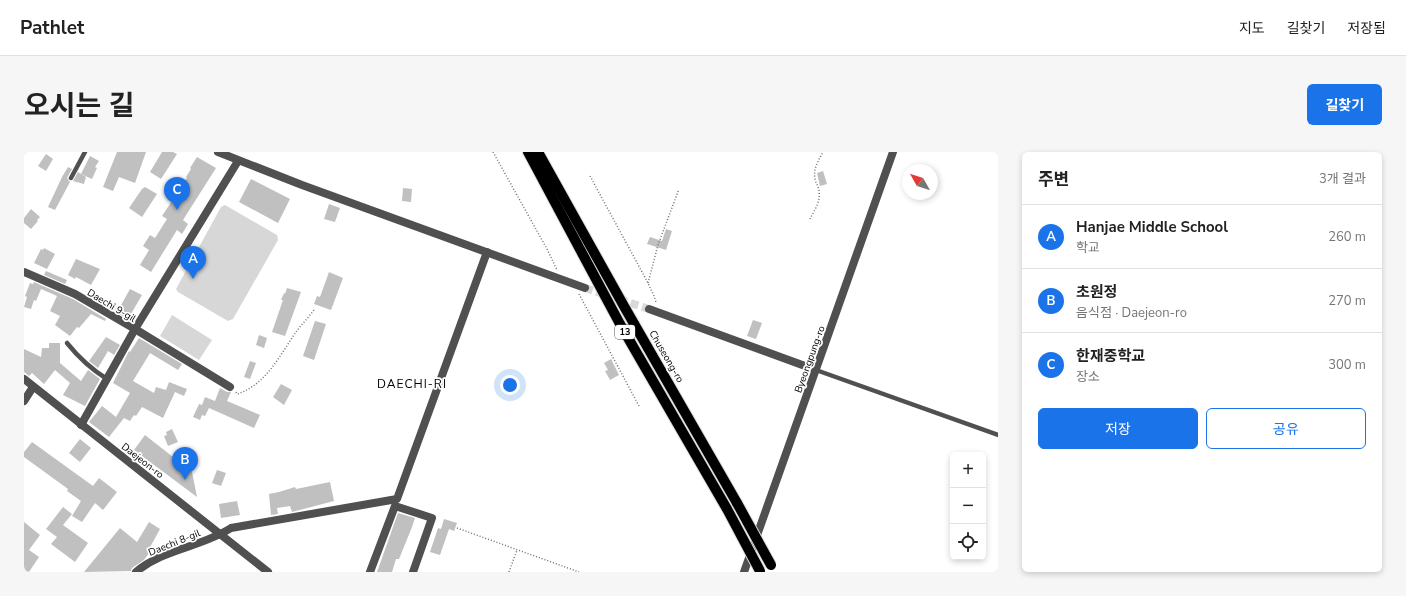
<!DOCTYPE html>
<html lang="ko">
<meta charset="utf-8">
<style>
:root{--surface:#fff;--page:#f6f6f6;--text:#222;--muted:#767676;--line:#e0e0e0;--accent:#1a73e8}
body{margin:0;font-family:"Nunito Sans","Noto Sans KR",sans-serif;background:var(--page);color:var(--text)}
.controls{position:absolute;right:12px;bottom:12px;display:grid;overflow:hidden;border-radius:6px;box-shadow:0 2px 6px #0003}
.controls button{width:36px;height:36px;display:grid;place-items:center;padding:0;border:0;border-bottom:1px solid var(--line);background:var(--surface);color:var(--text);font:20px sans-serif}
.compass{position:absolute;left:878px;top:12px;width:36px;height:36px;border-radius:50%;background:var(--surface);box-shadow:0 2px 6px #0003;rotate:309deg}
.you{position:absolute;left:486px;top:233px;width:14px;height:14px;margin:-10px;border:3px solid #fff;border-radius:50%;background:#1a73e8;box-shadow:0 0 0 6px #1a73e833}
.badge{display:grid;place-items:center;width:26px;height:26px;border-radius:50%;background:var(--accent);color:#fff;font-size:13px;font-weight:700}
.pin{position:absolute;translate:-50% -33px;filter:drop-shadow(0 1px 2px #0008)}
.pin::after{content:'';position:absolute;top:21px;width:14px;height:12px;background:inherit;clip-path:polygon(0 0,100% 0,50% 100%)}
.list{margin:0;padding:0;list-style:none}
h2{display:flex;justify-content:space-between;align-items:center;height:52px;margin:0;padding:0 16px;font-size:17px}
h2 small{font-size:13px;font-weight:400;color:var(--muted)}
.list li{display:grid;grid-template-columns:26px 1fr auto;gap:12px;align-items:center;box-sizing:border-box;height:64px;padding:0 16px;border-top:1px solid var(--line)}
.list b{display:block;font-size:15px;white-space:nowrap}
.list p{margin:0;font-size:13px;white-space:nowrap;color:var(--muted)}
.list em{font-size:13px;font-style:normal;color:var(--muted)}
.actions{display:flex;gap:8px;padding:12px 16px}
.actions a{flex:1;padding:9px 0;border:1px solid var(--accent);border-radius:6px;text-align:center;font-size:14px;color:var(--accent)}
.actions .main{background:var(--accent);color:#fff}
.icon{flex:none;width:22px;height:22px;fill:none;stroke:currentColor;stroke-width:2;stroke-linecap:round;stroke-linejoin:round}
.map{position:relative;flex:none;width:974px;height:420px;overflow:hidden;border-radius:6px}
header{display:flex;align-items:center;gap:24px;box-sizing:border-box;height:56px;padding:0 20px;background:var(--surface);border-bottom:1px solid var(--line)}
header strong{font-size:19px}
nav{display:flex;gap:22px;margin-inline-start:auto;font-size:14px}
.intro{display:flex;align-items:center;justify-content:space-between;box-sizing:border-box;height:96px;padding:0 24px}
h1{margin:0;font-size:28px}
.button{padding:10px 18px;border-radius:6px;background:var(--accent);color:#fff;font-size:14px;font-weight:700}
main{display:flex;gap:24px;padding:0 24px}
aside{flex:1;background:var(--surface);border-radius:6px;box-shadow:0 2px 6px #0003}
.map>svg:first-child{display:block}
.green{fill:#d7d7d7}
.building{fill:#c0c0c0}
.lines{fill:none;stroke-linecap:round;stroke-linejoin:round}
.minor-tunnel{stroke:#d9d9d9;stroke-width:8;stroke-dasharray:8 4;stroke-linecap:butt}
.primary-casing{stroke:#dbdbdb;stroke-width:12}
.path{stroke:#727272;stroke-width:1.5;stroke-dasharray:1 2;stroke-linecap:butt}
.service{stroke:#505050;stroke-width:4.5}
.minor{stroke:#505050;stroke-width:8}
.tertiary{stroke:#505050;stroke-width:8}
.primary{stroke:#000;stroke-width:10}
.primary-bridge-casing{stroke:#dbdbdb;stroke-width:12;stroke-linecap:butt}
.primary-bridge{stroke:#000;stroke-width:10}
.labels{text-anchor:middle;stroke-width:3.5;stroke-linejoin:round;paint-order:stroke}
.shield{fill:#fff;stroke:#4c4c4c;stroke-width:1}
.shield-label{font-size:9px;font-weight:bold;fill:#000}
.street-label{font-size:10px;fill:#000;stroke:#fff}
.quarter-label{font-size:12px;letter-spacing:1px;fill:#000;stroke:#fff}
</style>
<header>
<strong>Pathlet</strong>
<nav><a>지도</a><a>길찾기</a><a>저장됨</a></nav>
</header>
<div class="intro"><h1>오시는 길</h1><a class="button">길찾기</a></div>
<main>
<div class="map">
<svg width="974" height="420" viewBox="0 0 974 420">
<rect width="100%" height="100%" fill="#fff"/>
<g class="green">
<polygon points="201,53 253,83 254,88 209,167 204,169 154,140 152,137 197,55"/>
<polygon points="148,163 188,188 175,208 136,184"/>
</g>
<g class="building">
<polygon points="93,0 122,0 111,31 95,25 89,39 79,35"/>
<polygon points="138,0 149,0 153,2 137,27 126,20"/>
<polygon points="22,2 29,7 22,19 14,14"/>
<polygon points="66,4 75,9 71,15 73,16 68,27 57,22 62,25 60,32 49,29 54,20 57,22"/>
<polygon points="173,5 192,16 159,68 164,72 158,82 153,78 127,120 116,113 125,98 119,94 126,83 131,86 143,67 138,64 163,26 162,25 167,17 166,16"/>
<polygon points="44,15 48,17 43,26 46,30 31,58 24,55 38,25"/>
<polygon points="799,19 803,32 796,34 793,21"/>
<polygon points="227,27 266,47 254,71 215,50"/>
<polygon points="121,35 133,42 118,65 105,56 118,37"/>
<polygon points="379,36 388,37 387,50 378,49"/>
<polygon points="305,52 316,56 311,70 300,67"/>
<polygon points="7,57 16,65 13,68 14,69 7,77 0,71 0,66"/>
<polygon points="642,77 648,79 642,98 623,92 626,85 638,89"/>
<polygon points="20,96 31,102 23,117 10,111 17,97 19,98"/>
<polygon points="52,107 76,117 67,133 52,125 51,127 44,123"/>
<polygon points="22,119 43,128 41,132 20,123"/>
<polygon points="305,120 319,126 307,158 290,152 293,144 296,145"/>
<polygon points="10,130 49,147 82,167 81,169 67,162 55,176 53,175 46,184 31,173 36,164 26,159 33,144 17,137 12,149 10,148 7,157 0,155 3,145 1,144 6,131 9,132"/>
<polygon points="263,136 277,140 261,184 248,180 259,148 257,148 260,141 261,142"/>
<polygon points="106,137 118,143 104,167 90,159 93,154 96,155"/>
<polygon points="729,168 738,171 732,187 723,184"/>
<polygon points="291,169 302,172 290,208 279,204"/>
<polygon points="235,183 243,186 240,196 232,193"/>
<polygon points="82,185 96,193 90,203 84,199 74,216 65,209"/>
<polygon points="115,186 158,212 154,218 126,201 109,229 130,241 132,235 142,238 145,230 163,237 160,244 151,240 139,266 118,255 112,264 110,263 106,269 100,266 85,285 65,270 78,254 92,265 106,241 89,231 105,199 106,200"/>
<polygon points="25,191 36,191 36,211 57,229 64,218 76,227 61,254 39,243 46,231 31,218 20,232 8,221 5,224 0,220 0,197 17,205 18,196 25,196"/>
<polygon points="587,207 595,223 586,228 581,219 584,218 580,211"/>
<polygon points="226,209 232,211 226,227 220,225"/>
<polygon points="257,232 268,238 260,253 249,245"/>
<polygon points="196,236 203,240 207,240 203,249 236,263 230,276 185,256 181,264 178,263 176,268 169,265 175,252 178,253 181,245 191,249"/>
<polygon points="148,277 154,290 144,294 140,284 143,283 142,280"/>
<polygon points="121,283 168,320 173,345 110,298"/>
<polygon points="56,287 67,296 56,310 45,301"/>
<polygon points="8,290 69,334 75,326 93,340 79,358 71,351 58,370 48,364 57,349 43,339 44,337 0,305 0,300"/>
<polygon points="193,318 202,321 197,334 188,331"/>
<polygon points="306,330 310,349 268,360 266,354 253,356 254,362 247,363 245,342 255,340 271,335 272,337"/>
<polygon points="213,349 216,363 197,366 195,352"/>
<polygon points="39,355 48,362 39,373 64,391 51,410 27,392 33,385 22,377"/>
<polygon points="374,361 391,366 388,375 375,407 372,407 368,420 353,420"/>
<polygon points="420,367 433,371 430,379 425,377 416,403 406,400 414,376 417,377"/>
<polygon points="0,370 16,383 5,398 15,405 5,420 0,420"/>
<polygon points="125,370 136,377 124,399 126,400 120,408 108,416 107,419 60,420 96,376 113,390"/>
</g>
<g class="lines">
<polyline class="minor-tunnel" points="561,136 625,157"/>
<g class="primary-casing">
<g id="primary">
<polyline points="504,0 596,172 703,357"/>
<polyline points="514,0 601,156 713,351"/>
</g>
</g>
<g class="path">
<polyline points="469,0 523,97 533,118"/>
<polyline points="566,24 624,131 630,144 632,150"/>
<path d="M786,67C790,59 797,49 795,40C795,35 792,32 791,27C789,17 794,9 799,0"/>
<polyline points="624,131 634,93 655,37"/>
<polyline points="555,142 615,254"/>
<path d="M212,240L213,242C242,233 256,203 272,180C277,173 284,166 290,158"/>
<polyline points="433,376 555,420"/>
<polyline points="485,420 493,398"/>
</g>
<g class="service">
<polyline points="47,26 61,0"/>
<path d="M43,191C55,206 67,217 83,227"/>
<polyline points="792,218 974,283"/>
</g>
<g class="minor">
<polyline points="194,0 278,33 561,136"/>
<polyline points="0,120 51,142 111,177 57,273"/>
<polyline points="625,157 792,218"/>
<polyline points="206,235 111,177 214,9"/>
<polyline points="0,249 9,235"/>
<path d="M112,420C139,397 178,395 207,376L373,347L463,100"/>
<polyline points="346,420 371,354 408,366 389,420"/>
</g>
<g class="tertiary">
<polyline points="0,227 244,420"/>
<polyline points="720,420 869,0"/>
</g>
<use href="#primary" class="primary"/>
<g class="primary-bridge-casing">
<g id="primary-bridge">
<polyline points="713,351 747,413"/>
<polyline points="703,357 736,419"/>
</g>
</g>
<use href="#primary-bridge" class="primary-bridge"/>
</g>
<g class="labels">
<rect class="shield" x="591" y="173" width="20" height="14" rx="3"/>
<g class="shield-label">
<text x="601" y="183">13</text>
</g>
<g class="street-label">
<text transform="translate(88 153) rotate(31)" y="4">Daechi 9-gil</text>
<text transform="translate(643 204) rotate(60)" y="4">Chuseong-ro</text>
<text transform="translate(785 207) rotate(-70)" y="4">Byeongpung-ro</text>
<text transform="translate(119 308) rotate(38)" y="4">Daejeon-ro</text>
<text transform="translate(150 390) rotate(-22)" y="4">Daechi 8-gil</text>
</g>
<g class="quarter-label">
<text x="388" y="236">DAECHI-RI</text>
</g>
</g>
</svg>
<div class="controls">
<button>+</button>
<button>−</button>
<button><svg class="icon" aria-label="locate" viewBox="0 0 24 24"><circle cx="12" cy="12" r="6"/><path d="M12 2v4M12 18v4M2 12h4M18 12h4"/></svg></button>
</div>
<svg class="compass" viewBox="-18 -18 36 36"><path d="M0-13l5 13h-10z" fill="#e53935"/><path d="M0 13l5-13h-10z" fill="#767676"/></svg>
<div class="you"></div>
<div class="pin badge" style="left:169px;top:127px">A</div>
<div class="pin badge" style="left:161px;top:328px">B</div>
<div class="pin badge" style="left:153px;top:58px">C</div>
</div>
<aside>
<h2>주변<small>3개 결과</small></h2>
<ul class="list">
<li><span class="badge">A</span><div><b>Hanjae Middle School</b><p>학교</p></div><em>260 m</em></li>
<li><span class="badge">B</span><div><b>초원정</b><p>음식점 · Daejeon-ro</p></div><em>270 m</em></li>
<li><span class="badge">C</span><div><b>한재중학교</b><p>장소</p></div><em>300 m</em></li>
</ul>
<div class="actions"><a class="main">저장</a><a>공유</a></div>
</aside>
</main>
